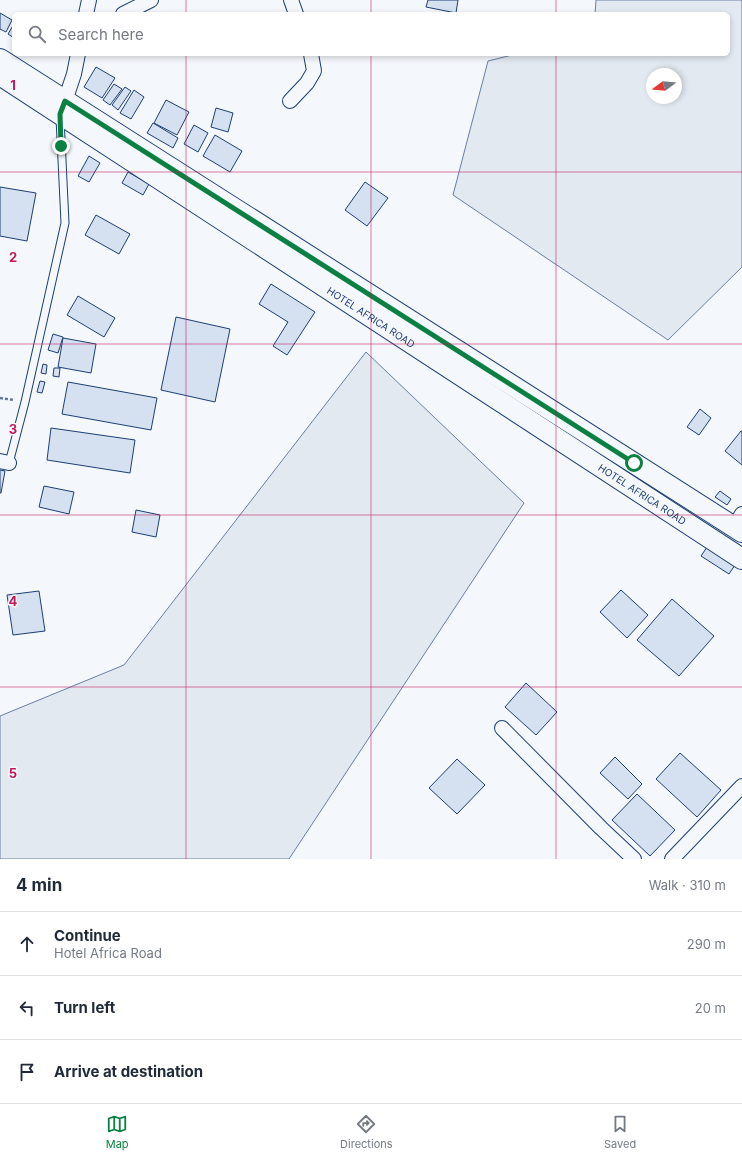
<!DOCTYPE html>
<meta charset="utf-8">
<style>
:root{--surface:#fff;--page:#f2f2f3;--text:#1f2937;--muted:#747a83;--line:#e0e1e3;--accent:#0b8043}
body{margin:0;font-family:Inter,sans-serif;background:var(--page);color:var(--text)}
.compass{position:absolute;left:646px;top:68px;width:36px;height:36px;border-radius:50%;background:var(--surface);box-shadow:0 2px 6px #0003;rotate:254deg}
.stop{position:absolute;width:12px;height:12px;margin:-9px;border:3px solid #0b8043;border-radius:50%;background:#fff}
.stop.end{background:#0b8043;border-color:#fff;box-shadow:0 1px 4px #0008}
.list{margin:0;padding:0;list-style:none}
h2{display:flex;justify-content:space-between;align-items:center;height:52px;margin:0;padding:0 16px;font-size:17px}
h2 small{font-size:13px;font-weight:400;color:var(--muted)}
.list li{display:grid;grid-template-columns:26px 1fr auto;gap:12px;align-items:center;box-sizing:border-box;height:64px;padding:0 16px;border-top:1px solid var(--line)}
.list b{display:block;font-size:15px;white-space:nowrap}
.list p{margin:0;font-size:13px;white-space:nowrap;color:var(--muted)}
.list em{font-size:13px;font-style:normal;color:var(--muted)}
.icon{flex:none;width:22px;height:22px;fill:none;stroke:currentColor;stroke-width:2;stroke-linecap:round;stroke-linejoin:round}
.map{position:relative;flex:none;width:742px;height:859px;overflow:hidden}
.search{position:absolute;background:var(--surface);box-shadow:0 2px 6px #0003;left:12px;right:12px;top:12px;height:44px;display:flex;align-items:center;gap:10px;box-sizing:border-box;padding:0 14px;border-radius:6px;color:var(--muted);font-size:15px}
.sheet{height:244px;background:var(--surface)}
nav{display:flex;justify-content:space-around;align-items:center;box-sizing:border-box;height:56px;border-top:1px solid var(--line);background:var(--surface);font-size:11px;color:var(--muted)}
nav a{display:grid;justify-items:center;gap:2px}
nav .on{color:var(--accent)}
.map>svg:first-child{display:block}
.green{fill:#e3e9f0;stroke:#687fa3;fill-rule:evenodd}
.building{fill:#d5e0f0;stroke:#1d3f73}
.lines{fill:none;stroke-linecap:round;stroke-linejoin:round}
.lane-casing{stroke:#1d3f73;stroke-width:9}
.street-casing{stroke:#1d3f73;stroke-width:16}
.secondary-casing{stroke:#1d3f73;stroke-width:22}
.path{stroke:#5e769c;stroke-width:2.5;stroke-dasharray:3 2;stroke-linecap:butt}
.lane{stroke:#f4f7fb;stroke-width:7}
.street{stroke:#f4f7fb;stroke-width:14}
.secondary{stroke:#f4f7fb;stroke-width:20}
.route{stroke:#0b8043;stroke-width:5}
.grid{fill:none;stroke:#c2185b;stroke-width:1;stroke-opacity:0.55}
.labels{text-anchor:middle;stroke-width:3;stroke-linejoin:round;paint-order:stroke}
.street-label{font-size:10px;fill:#1d3f73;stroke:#f4f7fb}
.grid-label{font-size:13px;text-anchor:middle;font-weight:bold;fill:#c2185b;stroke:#f4f7fb;stroke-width:3;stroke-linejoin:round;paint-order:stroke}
</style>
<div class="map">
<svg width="742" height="859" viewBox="0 0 742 859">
<rect width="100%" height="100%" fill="#f4f7fb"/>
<g class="green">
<path d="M596,0H742V267L668,340L453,195L488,61L516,54H728V14H595ZM652,74H676V98H652Z"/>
<polygon points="366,352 524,503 289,859 0,859 0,716 124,665"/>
</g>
<g class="building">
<polygon points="428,0 458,0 456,13 426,7"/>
<polygon points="0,13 12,20 6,32 0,29"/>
<polygon points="14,24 14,38 8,34"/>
<polygon points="96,67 115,78 102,98 84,87"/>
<polygon points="114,84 122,89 110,105 103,100"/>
<polygon points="125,87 131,91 118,110 112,105"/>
<polygon points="134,90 144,97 131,119 120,113"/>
<polygon points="166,100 189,112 177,135 154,123"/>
<polygon points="216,108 233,113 228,132 211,127"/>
<polygon points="153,123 178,138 173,148 147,133"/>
<polygon points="194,125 208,133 198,152 184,144"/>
<polygon points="215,135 242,151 230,172 203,156"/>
<polygon points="89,156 100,163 89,182 78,176"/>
<polygon points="128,172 149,184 143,195 122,183"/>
<polygon points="365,182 388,198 367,226 345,210"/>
<polygon points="0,187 36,193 27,241 0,236"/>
<polygon points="96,215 130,234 119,254 85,235"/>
<polygon points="271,284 315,312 287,355 273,346 288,322 259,304"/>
<polygon points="78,296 115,318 104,337 67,315"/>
<polygon points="176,317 230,329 215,402 161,390"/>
<polygon points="53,334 63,337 58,353 48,350"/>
<polygon points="63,338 96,344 91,373 58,367"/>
<polygon points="43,364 47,365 46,374 41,373"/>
<polygon points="54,368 60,368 59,377 53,376"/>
<polygon points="40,381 45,382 42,393 37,392"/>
<polygon points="68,382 157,398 151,430 62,414"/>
<polygon points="700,409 711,418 699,435 687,427"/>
<polygon points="51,428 135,440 130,473 47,460"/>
<polygon points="741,431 742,431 742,465 725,451"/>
<polygon points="0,470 5,471 1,493 0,493"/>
<polygon points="44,486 74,492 69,514 39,507"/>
<polygon points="720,491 731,499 727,505 715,497"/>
<polygon points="136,510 160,515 156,537 132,532"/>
<polygon points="711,541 739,559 729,574 701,556"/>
<polygon points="621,590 648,615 627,638 600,612"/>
<polygon points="39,591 45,631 13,635 7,595"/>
<polygon points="672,599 714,636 679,676 637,640"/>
<polygon points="526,683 557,712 536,735 505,707"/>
<polygon points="680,753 721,790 697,817 656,779"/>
<polygon points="615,757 642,784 628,799 600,773"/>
<polygon points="457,759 485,785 457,814 429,788"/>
<polygon points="637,794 675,830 650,856 612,820"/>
</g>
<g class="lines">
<g class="lane-casing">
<polyline id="lane" points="9,463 25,402 65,223 60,118"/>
</g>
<g class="street-casing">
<g id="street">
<polyline points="291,0 296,14"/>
<polyline points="86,14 89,0"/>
<polyline points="123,14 151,0"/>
<polyline points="290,101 307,83 314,71 311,54"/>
<polyline points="63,107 74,74 78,54"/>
<polyline points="0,461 9,463"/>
<polyline points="734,527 742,514"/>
<polyline points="502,728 601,828 634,859"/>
<polyline points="672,859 742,786"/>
</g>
</g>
<g class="secondary-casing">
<g id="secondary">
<polyline points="0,59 742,532"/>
<path id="s1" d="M0,75L742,559"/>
</g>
</g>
<polyline class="path" points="0,398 14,400"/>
<use href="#lane" class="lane"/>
<use href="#street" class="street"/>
<use href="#secondary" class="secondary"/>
</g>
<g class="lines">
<polyline class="route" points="61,146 60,114 65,101 634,463"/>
</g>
<path class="grid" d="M186,0V14M371,0V14M556,0V14M186,54V859M371,54V859M556,54V859M0,172H742M0,344H742M0,515H742M0,687H742"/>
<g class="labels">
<g class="street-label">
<text dy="4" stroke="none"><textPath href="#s1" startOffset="443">HOTEL AFRICA ROAD</textPath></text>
<text dy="4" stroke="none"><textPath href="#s1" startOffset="767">HOTEL AFRICA ROAD</textPath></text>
</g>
</g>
<g class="grid-label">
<text x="13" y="90">1</text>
<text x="13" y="262">2</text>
<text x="13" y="434">3</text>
<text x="13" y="606">4</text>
<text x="13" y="778">5</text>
</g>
</svg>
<svg class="compass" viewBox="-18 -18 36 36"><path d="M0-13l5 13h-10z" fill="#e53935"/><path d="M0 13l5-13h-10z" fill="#747a83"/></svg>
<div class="stop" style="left:634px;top:463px"></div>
<div class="stop end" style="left:61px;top:146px"></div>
<div class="search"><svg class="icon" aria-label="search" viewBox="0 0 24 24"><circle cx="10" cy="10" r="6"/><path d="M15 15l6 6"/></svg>Search here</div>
</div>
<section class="sheet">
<h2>4 min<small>Walk · 310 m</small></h2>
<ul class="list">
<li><svg class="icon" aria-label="ahead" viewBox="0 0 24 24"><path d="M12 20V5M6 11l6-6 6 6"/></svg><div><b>Continue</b><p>Hotel Africa Road</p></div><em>290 m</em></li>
<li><svg class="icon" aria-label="left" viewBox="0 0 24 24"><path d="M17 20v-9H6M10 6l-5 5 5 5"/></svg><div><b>Turn left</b></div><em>20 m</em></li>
<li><svg class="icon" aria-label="arrive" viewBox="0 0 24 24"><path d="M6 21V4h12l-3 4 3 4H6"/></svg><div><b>Arrive at destination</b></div></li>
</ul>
</section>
<nav>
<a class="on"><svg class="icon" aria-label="map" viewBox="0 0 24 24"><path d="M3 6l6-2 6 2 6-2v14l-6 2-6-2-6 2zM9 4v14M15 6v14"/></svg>Map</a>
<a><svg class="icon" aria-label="directions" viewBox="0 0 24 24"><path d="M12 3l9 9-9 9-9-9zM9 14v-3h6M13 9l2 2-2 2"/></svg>Directions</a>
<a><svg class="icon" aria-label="saved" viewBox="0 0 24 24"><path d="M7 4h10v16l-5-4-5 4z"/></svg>Saved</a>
</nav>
